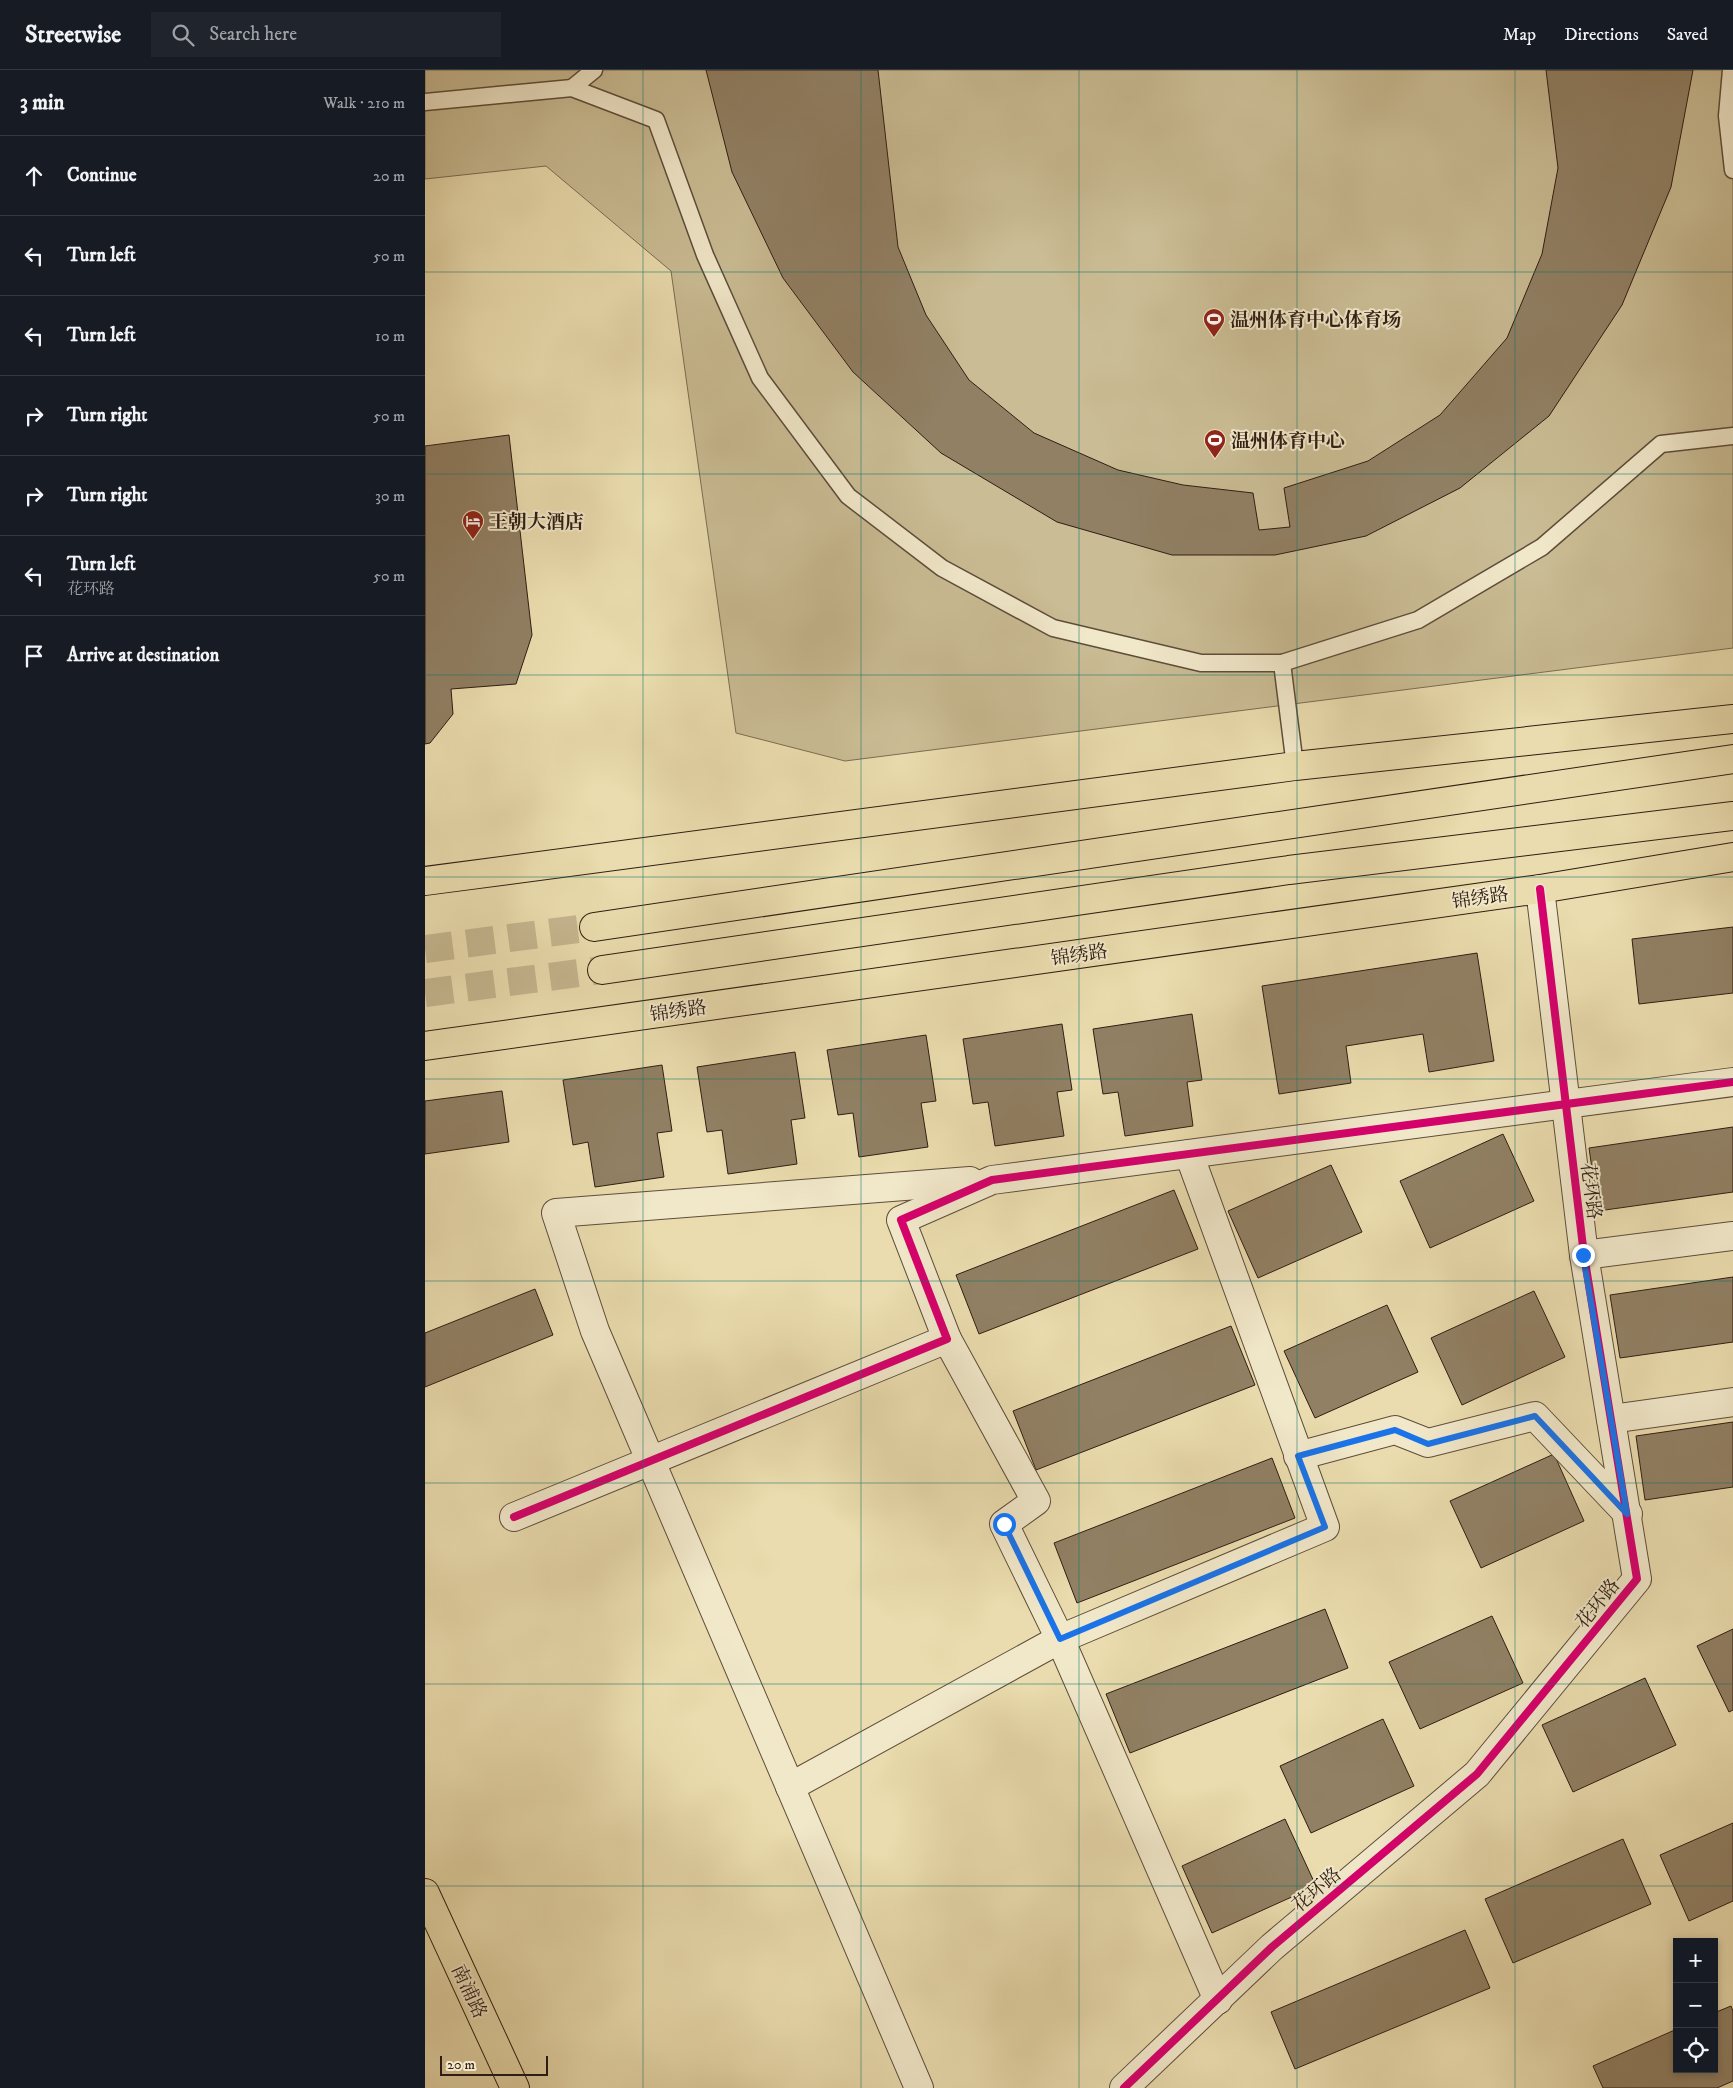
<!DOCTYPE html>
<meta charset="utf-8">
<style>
:root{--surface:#171b24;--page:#20242c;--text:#f1f3f6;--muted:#9ea1a6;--line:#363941}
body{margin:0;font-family:"IM FELL DW Pica","Noto Serif SC",serif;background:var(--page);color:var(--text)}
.controls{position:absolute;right:15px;bottom:15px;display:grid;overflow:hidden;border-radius:0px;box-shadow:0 2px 8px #0003}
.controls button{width:45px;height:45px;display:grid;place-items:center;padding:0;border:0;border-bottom:1px solid var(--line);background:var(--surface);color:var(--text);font:25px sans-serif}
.scale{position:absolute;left:15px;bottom:12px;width:108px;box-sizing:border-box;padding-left:5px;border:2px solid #301d13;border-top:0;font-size:14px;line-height:18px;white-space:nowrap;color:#301d13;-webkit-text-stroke:4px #f1e8ca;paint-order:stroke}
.stop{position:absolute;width:15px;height:15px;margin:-11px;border:4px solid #1a73e8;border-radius:50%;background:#fff}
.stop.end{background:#1a73e8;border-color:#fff;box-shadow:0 1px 5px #0008}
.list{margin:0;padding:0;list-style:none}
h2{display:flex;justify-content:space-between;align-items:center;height:65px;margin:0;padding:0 20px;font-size:21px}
h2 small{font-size:16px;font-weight:400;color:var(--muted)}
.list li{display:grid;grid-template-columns:32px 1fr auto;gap:15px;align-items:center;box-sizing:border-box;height:80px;padding:0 20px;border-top:1px solid var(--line)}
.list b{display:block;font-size:19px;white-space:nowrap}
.list p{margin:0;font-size:16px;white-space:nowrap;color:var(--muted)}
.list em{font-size:16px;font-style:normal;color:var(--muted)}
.icon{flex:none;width:28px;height:28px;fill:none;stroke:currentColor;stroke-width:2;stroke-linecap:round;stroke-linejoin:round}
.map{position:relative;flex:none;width:1308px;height:2018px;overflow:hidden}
header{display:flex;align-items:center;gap:30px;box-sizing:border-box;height:70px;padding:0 25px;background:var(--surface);border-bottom:1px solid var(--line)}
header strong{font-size:24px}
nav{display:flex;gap:28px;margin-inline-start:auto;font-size:18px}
.search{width:350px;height:45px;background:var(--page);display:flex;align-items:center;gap:12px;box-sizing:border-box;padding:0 18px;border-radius:0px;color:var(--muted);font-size:19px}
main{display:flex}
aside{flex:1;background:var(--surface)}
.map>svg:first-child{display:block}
.green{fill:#cabc94;stroke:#7d6c54}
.building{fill:#918064;stroke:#301d13}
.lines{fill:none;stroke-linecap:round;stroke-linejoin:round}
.primary-tunnel{stroke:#c5b68f;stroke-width:28;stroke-dasharray:28 14;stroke-linecap:butt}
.service-casing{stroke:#5e4d3a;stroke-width:19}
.minor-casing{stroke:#5e4d3a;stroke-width:30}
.tertiary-casing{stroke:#5e4d3a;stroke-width:30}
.primary-casing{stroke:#301d13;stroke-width:30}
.service{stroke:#f1e8ca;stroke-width:16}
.minor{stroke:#f1e8ca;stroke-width:28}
.tertiary{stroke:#f1e8ca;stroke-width:28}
.primary{stroke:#eadcae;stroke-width:28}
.cycleway-casing{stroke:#f1e8ca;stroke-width:11}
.cycleway{stroke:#d6006c;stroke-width:8}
.route{stroke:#1a73e8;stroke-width:6}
.grid{fill:none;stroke:#0f766e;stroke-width:1;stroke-opacity:0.55}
.labels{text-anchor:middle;stroke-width:4;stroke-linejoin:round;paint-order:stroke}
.poi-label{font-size:19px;font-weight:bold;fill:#301d13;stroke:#f1e8ca;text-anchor:start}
.street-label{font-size:19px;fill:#301d13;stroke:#f1e8ca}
</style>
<header>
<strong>Streetwise</strong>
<div class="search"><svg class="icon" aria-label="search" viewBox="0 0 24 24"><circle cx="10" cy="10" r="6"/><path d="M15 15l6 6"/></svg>Search here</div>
<nav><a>Map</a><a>Directions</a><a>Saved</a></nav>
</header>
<main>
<aside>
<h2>3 min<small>Walk · 210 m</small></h2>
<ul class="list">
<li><svg class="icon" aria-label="ahead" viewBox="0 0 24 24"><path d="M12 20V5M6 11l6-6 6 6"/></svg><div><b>Continue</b></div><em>20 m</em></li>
<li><svg class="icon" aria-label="left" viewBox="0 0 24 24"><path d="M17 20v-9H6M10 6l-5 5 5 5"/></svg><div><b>Turn left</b></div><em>50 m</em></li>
<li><svg class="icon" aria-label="left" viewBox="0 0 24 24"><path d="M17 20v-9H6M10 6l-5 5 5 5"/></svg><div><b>Turn left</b></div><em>10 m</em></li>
<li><svg class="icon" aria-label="right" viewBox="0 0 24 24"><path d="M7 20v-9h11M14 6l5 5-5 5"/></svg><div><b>Turn right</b></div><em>50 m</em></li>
<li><svg class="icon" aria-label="right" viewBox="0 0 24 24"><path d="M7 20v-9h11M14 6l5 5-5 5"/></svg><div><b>Turn right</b></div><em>30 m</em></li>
<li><svg class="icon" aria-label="left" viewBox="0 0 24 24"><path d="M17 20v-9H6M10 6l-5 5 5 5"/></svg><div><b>Turn left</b><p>花环路</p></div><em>50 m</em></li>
<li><svg class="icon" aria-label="arrive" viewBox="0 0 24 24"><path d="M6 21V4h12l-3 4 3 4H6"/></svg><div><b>Arrive at destination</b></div></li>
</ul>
</aside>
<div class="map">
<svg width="1308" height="2018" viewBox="0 0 1308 2018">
<rect width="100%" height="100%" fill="#eadcae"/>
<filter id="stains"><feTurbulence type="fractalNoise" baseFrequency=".004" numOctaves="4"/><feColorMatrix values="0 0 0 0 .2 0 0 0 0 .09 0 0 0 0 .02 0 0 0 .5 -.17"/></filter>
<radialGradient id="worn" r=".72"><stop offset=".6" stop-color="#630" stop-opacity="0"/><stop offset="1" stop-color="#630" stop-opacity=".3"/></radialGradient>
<polygon class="green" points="0,0 1308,0 1308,578 420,691 311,663 246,201 121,96 0,109"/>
<g class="building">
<polygon points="281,0 453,0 473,177 501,245 544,310 609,363 693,400 758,415 828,423 834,460 865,457 859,418 943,391 1015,345 1082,268 1117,184 1133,98 1121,0 1268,0 1246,117 1197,235 1124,346 1035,418 941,466 850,485 747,485 632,452 516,383 428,302 358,208 307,102"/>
<polygon points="84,365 107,565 91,614 26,619 28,644 5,673 0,674 0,376"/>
<polygon points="1308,857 1308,923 1214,934 1207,869"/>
<polygon points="1052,883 1069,991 1004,1002 998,964 921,976 926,1013 854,1024 837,916"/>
<polygon points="767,944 777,1010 762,1012 768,1056 700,1066 693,1022 678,1024 668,959"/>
<polygon points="637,954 647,1020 632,1022 639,1066 570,1076 563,1032 548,1034 538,969"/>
<polygon points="501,965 511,1031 496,1033 503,1077 434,1087 428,1043 413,1045 402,980"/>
<polygon points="370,982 380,1048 366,1050 372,1094 303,1104 297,1060 282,1062 272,997"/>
<polygon points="237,995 247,1061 232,1063 239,1107 170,1117 163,1072 148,1075 138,1010"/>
<polygon points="77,1021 84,1072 0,1084 0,1031"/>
<polygon points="1308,1057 1308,1122 1173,1141 1164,1078"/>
<polygon points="1078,1064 1109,1131 1005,1178 975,1111"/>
<polygon points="906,1095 937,1162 833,1208 803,1141"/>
<polygon points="749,1120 773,1179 554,1264 531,1205"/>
<polygon points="1308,1207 1308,1272 1195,1288 1185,1225"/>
<polygon points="110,1219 128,1265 0,1317 0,1263"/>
<polygon points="1109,1221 1140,1287 1037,1335 1006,1268"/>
<polygon points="962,1235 993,1302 890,1348 859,1281"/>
<polygon points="806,1256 830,1315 611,1400 588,1341"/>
<polygon points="1308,1352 1308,1417 1220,1430 1211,1366"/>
<polygon points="1129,1384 1159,1451 1056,1498 1025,1431"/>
<polygon points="847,1388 870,1448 652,1533 629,1473"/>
<polygon points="900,1539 923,1598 705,1683 681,1624"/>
<polygon points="1067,1546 1098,1613 995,1659 964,1592"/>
<polygon points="1308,1559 1308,1640 1304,1642 1272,1576"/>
<polygon points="1220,1608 1251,1675 1148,1722 1117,1655"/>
<polygon points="958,1649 989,1716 886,1763 855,1696"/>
<polygon points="860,1749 891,1816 787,1863 757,1796"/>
<polygon points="1308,1753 1308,1831 1264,1851 1235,1785"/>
<polygon points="1198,1769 1226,1834 1088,1893 1060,1829"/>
<polygon points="1040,1860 1065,1918 870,1999 846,1942"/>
<polygon points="1306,1936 1308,1941 1308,2011 1292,2018 1178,2018 1168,1996 1252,1959 1252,1999 1289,1999 1289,1943"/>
</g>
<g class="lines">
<g class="primary-tunnel">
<polyline points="0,879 169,857"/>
<polyline points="0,923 177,900"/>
</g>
<g class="service-casing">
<g id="service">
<polyline points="1306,0 1302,46 1308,100"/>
<polyline points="147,18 169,0"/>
<polyline points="0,32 147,18 231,50 280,185 335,308 423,426 517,498 628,558 776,593 857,593"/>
<polyline points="870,696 857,593 993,550 1117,477 1236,374 1308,366"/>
</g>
</g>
<g class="minor-casing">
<g id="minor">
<polyline points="1159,1185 1308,1166"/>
<polyline points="522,1269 611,1431 579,1454 635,1569 793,1930"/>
<polyline points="1186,1349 1308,1332"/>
<polyline points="873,1386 970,1360 1003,1373 1110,1346 1203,1444"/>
<polyline points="89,1447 522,1269 476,1150 567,1110 1308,1012"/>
<polyline points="365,1717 635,1569 900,1457 764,1084"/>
<polyline points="494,2018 170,1261 131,1143 545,1111"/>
</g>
</g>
<g class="tertiary-casing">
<polyline id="tertiary" points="699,2018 847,1877 1052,1704 1212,1509 1159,1185 1115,819"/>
</g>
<g class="primary-casing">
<g id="primary">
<polyline points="0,811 870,696 1308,649"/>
<polyline points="169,857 1308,689"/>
<polyline points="177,900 864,800 1308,746"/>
<polyline points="0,976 1115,819 1308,787"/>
<polyline points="0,1823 90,2018"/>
</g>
</g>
<use href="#service" class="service"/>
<use href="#minor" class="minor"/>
<use href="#tertiary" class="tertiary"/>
<use href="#primary" class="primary"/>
<g class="cycleway-casing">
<g id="cycleway">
<polyline points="89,1447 522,1269 476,1150 567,1110 1308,1012"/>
<polyline points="699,2018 847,1877 1052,1704 1212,1509 1159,1185 1115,819"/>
</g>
</g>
<use href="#cycleway" class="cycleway"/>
</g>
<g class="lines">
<polyline class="route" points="579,1454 635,1569 900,1457 873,1386 970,1360 1003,1374 1110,1346 1202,1444 1158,1185"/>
</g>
<path class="grid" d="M218,0V2018M436,0V2018M654,0V2018M872,0V2018M1090,0V2018M0,202H1308M0,404H1308M0,605H1308M0,807H1308M0,1009H1308M0,1211H1308M0,1413H1308M0,1614H1308M0,1816H1308"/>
<defs>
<g id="stadium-pin" transform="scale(1.125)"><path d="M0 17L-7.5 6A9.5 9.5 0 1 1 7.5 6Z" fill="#8f2418" stroke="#f1e8ca"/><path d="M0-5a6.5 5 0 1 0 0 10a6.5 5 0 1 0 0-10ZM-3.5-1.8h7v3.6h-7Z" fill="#fff"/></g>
<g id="hotel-pin" transform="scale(1.125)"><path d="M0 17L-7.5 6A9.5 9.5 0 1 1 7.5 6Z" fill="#8f2418" stroke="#f1e8ca"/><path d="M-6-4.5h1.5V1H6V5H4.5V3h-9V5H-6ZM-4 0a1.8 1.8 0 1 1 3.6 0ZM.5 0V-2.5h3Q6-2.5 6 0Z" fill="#fff"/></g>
</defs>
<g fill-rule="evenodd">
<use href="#stadium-pin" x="789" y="249"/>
<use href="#stadium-pin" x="790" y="370"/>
<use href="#hotel-pin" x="48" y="451"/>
</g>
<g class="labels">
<g class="poi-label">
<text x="805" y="256">温州体育中心体育场</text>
<text x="806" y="377">温州体育中心</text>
<text x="64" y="458">王朝大酒店</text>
</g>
<g class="street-label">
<text transform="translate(1055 827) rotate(-8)" y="7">锦绣路</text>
<text transform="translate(654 884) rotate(-8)" y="7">锦绣路</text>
<text transform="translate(253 940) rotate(-8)" y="7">锦绣路</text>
<text transform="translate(1167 1121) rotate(83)" y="7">花环路</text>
<text transform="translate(1172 1533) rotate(-51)" y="7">花环路</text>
<text transform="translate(891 1819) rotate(-40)" y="7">花环路</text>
<text transform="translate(45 1921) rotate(65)" y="7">南浦路</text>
</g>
</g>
<rect width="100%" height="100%" filter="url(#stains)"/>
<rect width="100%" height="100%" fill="url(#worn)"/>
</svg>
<div class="controls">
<button>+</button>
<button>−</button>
<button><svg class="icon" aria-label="locate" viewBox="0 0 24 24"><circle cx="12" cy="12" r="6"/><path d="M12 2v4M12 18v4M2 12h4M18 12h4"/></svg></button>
</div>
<div class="scale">20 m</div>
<div class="stop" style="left:579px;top:1454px"></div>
<div class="stop end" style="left:1158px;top:1185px"></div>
</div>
</main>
